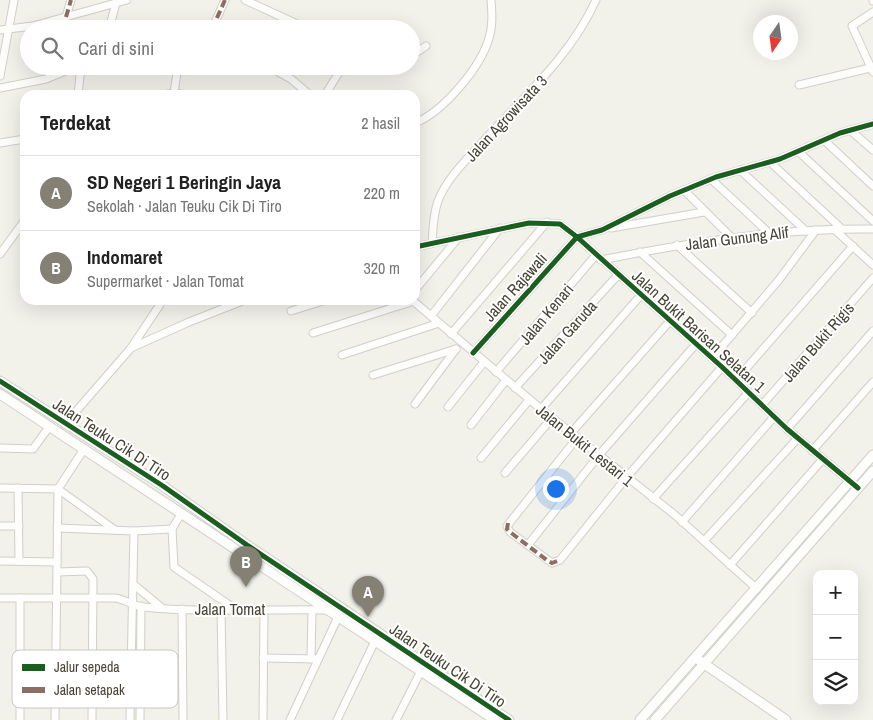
<!DOCTYPE html>
<html lang="id">
<meta charset="utf-8">
<style>
:root{--surface:#fff;--page:#f6f6f6;--text:#222;--muted:#767676;--line:#e0e0e0;--accent:#848174}
body{margin:0;font-family:"Archivo Narrow",sans-serif;background:var(--page);color:var(--text)}
.controls{position:absolute;right:15px;bottom:15px;display:grid;overflow:hidden;border-radius:10px;box-shadow:0 5px 20px #0002}
.controls button{width:45px;height:45px;display:grid;place-items:center;padding:0;border:0;border-bottom:1px solid var(--line);background:var(--surface);color:var(--text);font:25px sans-serif}
.compass{position:absolute;left:753px;top:15px;width:45px;height:45px;border-radius:50%;background:var(--surface);box-shadow:0 5px 20px #0002;rotate:193deg}
.you{position:absolute;left:555px;top:488px;width:18px;height:18px;margin:-12px;border:4px solid #fff;border-radius:50%;background:#1a73e8;box-shadow:0 0 0 8px #1a73e833}
.badge{display:grid;place-items:center;width:32px;height:32px;border-radius:50%;background:var(--accent);color:#fff;font-size:16px;font-weight:700}
.pin{position:absolute;translate:-50% -41px;filter:drop-shadow(0 1px 2px #0008)}
.pin::after{content:'';position:absolute;top:26px;width:18px;height:15px;background:inherit;clip-path:polygon(0 0,100% 0,50% 100%)}
.list{margin:0;padding:0;list-style:none}
h2{display:flex;justify-content:space-between;align-items:center;height:65px;margin:0;padding:0 20px;font-size:21px}
h2 small{font-size:16px;font-weight:400;color:var(--muted)}
.list li{display:grid;grid-template-columns:32px 1fr auto;gap:15px;align-items:center;box-sizing:border-box;height:75px;padding:0 20px;border-top:1px solid var(--line)}
.list b{display:block;font-size:19px;white-space:nowrap}
.list p{margin:0;font-size:16px;white-space:nowrap;color:var(--muted)}
.list em{font-size:16px;font-style:normal;color:var(--muted)}
.icon{flex:none;width:28px;height:28px;fill:none;stroke:currentColor;stroke-width:2;stroke-linecap:round;stroke-linejoin:round}
.map{position:relative;flex:none;width:873px;height:720px;overflow:hidden}
.search{position:absolute;background:var(--surface);box-shadow:0 5px 20px #0002;left:20px;top:20px;width:400px;height:55px;display:flex;align-items:center;gap:12px;box-sizing:border-box;padding:0 18px;border-radius:28px;color:var(--muted);font-size:19px}
.panel{position:absolute;background:var(--surface);box-shadow:0 5px 20px #0002;left:20px;top:90px;width:400px;height:215px;border-radius:15px}
.map>svg:first-child{display:block}
.lines{fill:none;stroke-linecap:round;stroke-linejoin:round}
.minor-casing{stroke:#d0cfc8;stroke-width:9}
.tertiary-casing{stroke:#d0cfc8;stroke-width:11}
.minor{stroke:#fdfdfc;stroke-width:7}
.tertiary{stroke:#fdfdfc;stroke-width:9}
.quiet{stroke:#8d6e63;stroke-width:4;stroke-dasharray:8 4;stroke-linecap:butt}
.cycleway-casing{stroke:#fff;stroke-width:8}
.cycleway{stroke:#1b5e20;stroke-width:5}
.labels{text-anchor:middle;stroke-width:4;stroke-linejoin:round;paint-order:stroke}
.street-label{font-size:16px;fill:#484435;stroke:#fff}
.key{fill:#fff;stroke:#c8c7c2;stroke-width:1}
.key-label{font-size:14px;fill:#484435}
</style>
<div class="map">
<svg width="873" height="720" viewBox="0 0 873 720">
<rect width="100%" height="100%" fill="#f2f1ea"/>
<g class="lines">
<g class="minor-casing">
<g id="minor">
<polyline points="245,0 308,29"/>
<polyline points="873,0 873,1"/>
<polyline points="873,12 852,26 873,72"/>
<polyline points="66,17 71,0"/>
<polyline points="109,29 116,3"/>
<polyline points="212,29 225,0"/>
<polyline points="0,30 33,26 127,0"/>
<polyline points="411,56 426,46"/>
<polyline points="267,66 291,79 310,95"/>
<polyline points="0,76 14,0"/>
<polyline points="799,85 870,68"/>
<polyline points="0,88 46,79 77,66"/>
<polyline points="174,93 178,66"/>
<polyline points="78,95 81,66"/>
<polyline points="163,95 174,93 187,95"/>
<polyline points="325,95 343,66"/>
<path d="M415,123C443,112 481,67 489,38C493,26 492,13 491,0"/>
<polyline points="850,130 873,150"/>
<polyline points="825,141 873,186"/>
<polyline points="0,143 25,139"/>
<polyline points="800,153 873,221"/>
<polyline points="770,162 842,229"/>
<polyline points="740,170 806,231"/>
<polyline points="711,179 769,233"/>
<polyline points="684,190 731,237"/>
<polyline points="611,228 704,212"/>
<polyline points="834,229 873,265"/>
<path d="M432,243C433,229 433,215 438,201C446,180 464,162 479,146C520,100 570,58 596,0"/>
<polyline points="677,245 752,313"/>
<polyline points="415,247 529,223 560,224 577,237 602,230 670,196 716,177 780,159 840,133 873,124"/>
<polyline points="640,252 732,335"/>
<polyline points="0,254 25,220"/>
<path d="M601,260C691,242 781,228 873,229"/>
<polyline points="415,290 459,237"/>
<polyline points="412,300 541,409 675,515 757,589"/>
<polyline points="291,311 326,300"/>
<polyline points="431,316 500,228"/>
<polyline points="313,333 414,301"/>
<polyline points="451,334 547,222"/>
<polyline points="131,348 189,322 245,300"/>
<polyline points="473,353 577,237 722,367 787,429 858,488"/>
<polyline points="342,355 439,323"/>
<polyline points="712,358 778,281 816,230"/>
<polyline points="496,372 596,255"/>
<polyline points="373,375 456,349"/>
<polyline points="736,380 853,246"/>
<polyline points="515,388 618,275"/>
<polyline points="415,404 456,349"/>
<polyline points="762,405 873,278"/>
<polyline points="448,407 484,362"/>
<polyline points="541,409 641,295"/>
<polyline points="65,424 131,348 163,300"/>
<polyline points="471,425 506,380"/>
<polyline points="787,429 873,331"/>
<polyline points="571,433 670,321"/>
<polyline points="577,438 507,526 510,532 552,563 560,560 626,478 722,367"/>
<polyline points="0,448 33,449 49,427"/>
<polyline points="812,451 873,382"/>
<polyline points="481,458 529,400"/>
<polyline points="505,473 552,418"/>
<polyline points="0,488 58,489 115,530"/>
<polyline points="18,488 19,561"/>
<polyline points="653,499 749,392"/>
<polyline points="682,522 774,417"/>
<polyline points="0,526 19,526"/>
<polyline points="57,528 134,531 172,529 181,514"/>
<polyline points="172,529 174,567 235,609"/>
<polyline points="704,541 798,438"/>
<polyline points="528,545 599,455 696,344"/>
<polyline points="0,561 57,562"/>
<polyline points="730,565 822,460"/>
<polyline points="57,572 87,571 93,579 92,720"/>
<polyline points="133,584 162,608"/>
<path d="M0,598H115C125,599 133,606 143,607C204,613 266,609 327,610"/>
<polyline points="182,609 183,720"/>
<polyline points="221,609 223,720"/>
<polyline points="263,658 317,659"/>
<polyline points="311,659 312,610"/>
<polyline points="20,720 20,598"/>
<polyline points="55,720 58,489 84,449"/>
<polyline points="130,720 134,531"/>
<polyline points="140,720 141,606"/>
<polyline points="263,720 264,609"/>
<polyline points="290,720 338,617"/>
<polyline points="337,720 375,641"/>
<polyline points="396,720 423,667"/>
</g>
</g>
<g class="tertiary-casing">
<g id="tertiary">
<polyline points="0,381 163,486 247,545 509,720"/>
<polyline points="0,394 495,720"/>
<polyline points="700,661 786,720"/>
<polyline points="640,720 873,455"/>
<polyline points="655,720 873,471"/>
</g>
</g>
<use href="#minor" class="minor"/>
<use href="#tertiary" class="tertiary"/>
<g class="quiet">
<polyline points="66,17 71,0"/>
<polyline points="212,29 225,0"/>
<polyline points="508,523 507,529 510,532 548,561 552,563 560,560"/>
</g>
<g class="cycleway-casing">
<g id="cycleway">
<polyline points="415,247 529,223 560,224 577,237 602,230 670,196 716,177 780,159 840,133 873,124"/>
<polyline points="473,353 577,237 722,367 787,429 858,488"/>
<polyline points="0,381 163,486 247,545 509,720"/>
</g>
</g>
<use href="#cycleway" class="cycleway"/>
</g>
<g class="labels">
<g class="street-label">
<text transform="translate(506 118) rotate(-47)" y="6">Jalan Agrowisata 3</text>
<text transform="translate(737 238) rotate(-7)" y="6">Jalan Gunung Alif</text>
<text transform="translate(515 287) rotate(-48)" y="6">Jalan Rajawali</text>
<text transform="translate(546 314) rotate(-50)" y="6">Jalan Kenari</text>
<text transform="translate(699 331) rotate(42)" y="6">Jalan Bukit Barisan Selatan 1</text>
<text transform="translate(567 332) rotate(-48)" y="6">Jalan Garuda</text>
<text transform="translate(818 342) rotate(-49)" y="6">Jalan Bukit Rigis</text>
<text transform="translate(112 439) rotate(33)" y="6">Jalan Teuku Cik Di Tiro</text>
<text transform="translate(585 445) rotate(39)" y="6">Jalan Bukit Lestari 1</text>
<text x="230" y="615">Jalan Tomat</text>
<text transform="translate(448 665) rotate(34)" y="6">Jalan Teuku Cik Di Tiro</text>
</g>
</g>
<rect x="12" y="650" width="166" height="58" rx="8" class="key"/>
<rect x="22" y="664" width="23" height="7" fill="#1b5e20"/>
<rect x="22" y="687" width="23" height="6" fill="#8d6e63"/>
<g class="key-label">
<text x="54" y="672">Jalur sepeda</text>
<text x="54" y="695">Jalan setapak</text>
</g>
</svg>
<div class="controls">
<button>+</button>
<button>−</button>
<button><svg class="icon" aria-label="layers" viewBox="0 0 24 24"><path d="M12 4l9 5-9 5-9-5zM3 14l9 5 9-5"/></svg></button>
</div>
<svg class="compass" viewBox="-18 -18 36 36"><path d="M0-13l5 13h-10z" fill="#e53935"/><path d="M0 13l5-13h-10z" fill="#767676"/></svg>
<div class="you"></div>
<div class="pin badge" style="left:368px;top:617px">A</div>
<div class="pin badge" style="left:246px;top:587px">B</div>
<div class="search"><svg class="icon" aria-label="search" viewBox="0 0 24 24"><circle cx="10" cy="10" r="6"/><path d="M15 15l6 6"/></svg>Cari di sini</div>
<section class="panel">
<h2>Terdekat<small>2 hasil</small></h2>
<ul class="list">
<li><span class="badge">A</span><div><b>SD Negeri 1 Beringin Jaya</b><p>Sekolah · Jalan Teuku Cik Di Tiro</p></div><em>220 m</em></li>
<li><span class="badge">B</span><div><b>Indomaret</b><p>Supermarket · Jalan Tomat</p></div><em>320 m</em></li>
</ul>
</section>
</div>
